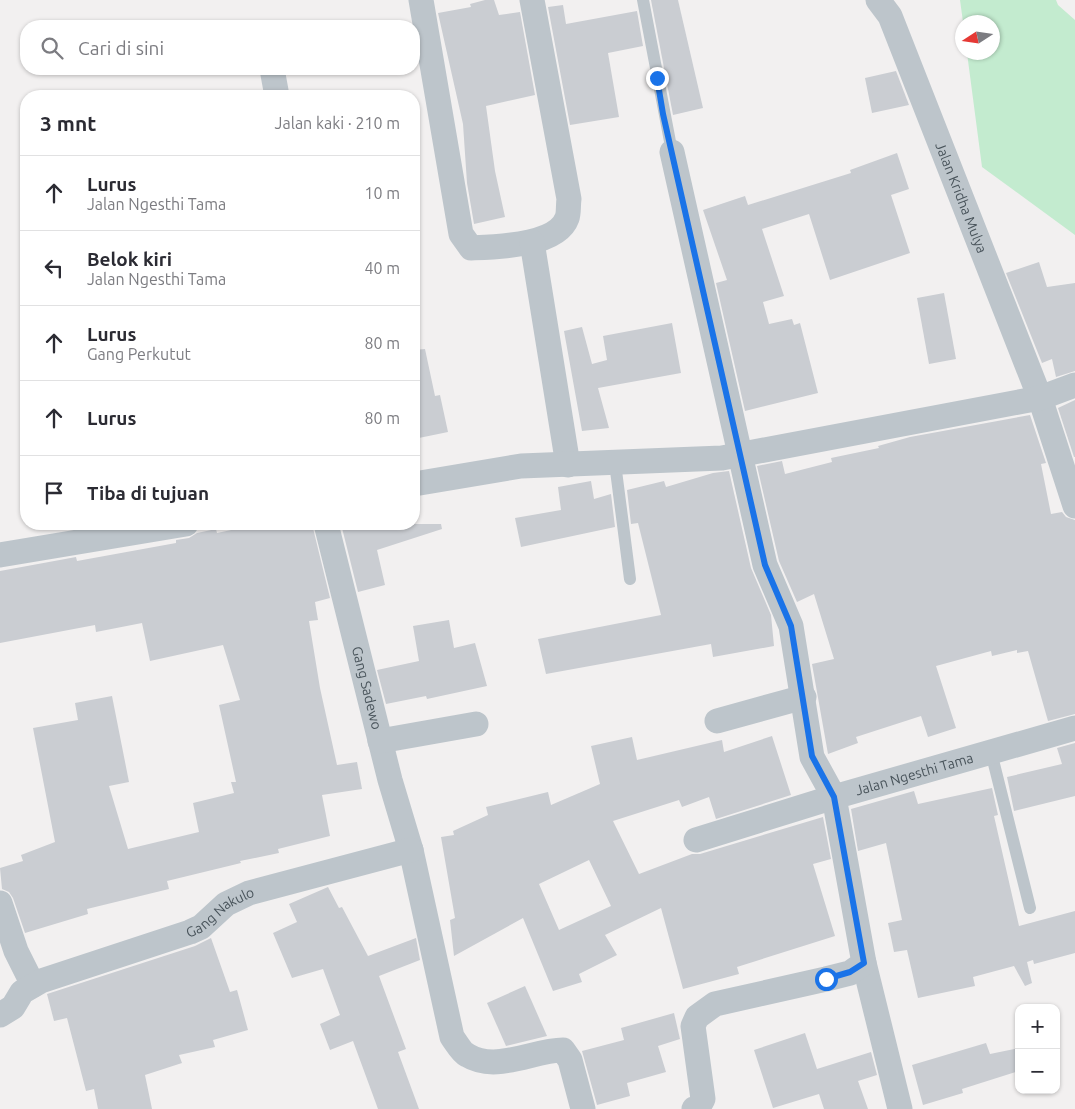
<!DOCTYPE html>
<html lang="id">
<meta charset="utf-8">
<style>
:root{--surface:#fff;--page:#f2f2f3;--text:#2b2b33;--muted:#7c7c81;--line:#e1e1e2}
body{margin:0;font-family:Ubuntu,sans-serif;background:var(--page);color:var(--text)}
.controls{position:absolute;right:15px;bottom:15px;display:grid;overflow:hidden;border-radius:10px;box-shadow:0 1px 4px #0004}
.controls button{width:45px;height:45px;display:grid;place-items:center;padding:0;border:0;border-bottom:1px solid var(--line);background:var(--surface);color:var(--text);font:25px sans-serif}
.compass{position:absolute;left:955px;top:15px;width:45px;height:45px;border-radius:50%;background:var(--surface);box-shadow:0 1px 4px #0004;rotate:258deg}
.stop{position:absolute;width:15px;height:15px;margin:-11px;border:4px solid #1a73e8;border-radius:50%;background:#fff}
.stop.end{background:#1a73e8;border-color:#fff;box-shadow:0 1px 5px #0008}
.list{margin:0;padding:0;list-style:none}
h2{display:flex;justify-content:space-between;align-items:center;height:65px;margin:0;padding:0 20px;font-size:21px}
h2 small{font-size:16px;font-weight:400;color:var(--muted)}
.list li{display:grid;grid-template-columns:32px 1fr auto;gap:15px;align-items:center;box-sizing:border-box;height:75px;padding:0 20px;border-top:1px solid var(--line)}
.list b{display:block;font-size:19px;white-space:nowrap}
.list p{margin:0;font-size:16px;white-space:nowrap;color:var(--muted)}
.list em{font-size:16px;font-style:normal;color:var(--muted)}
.icon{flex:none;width:28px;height:28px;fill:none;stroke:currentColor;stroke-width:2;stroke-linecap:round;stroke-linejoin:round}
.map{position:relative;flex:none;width:1075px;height:1109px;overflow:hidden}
.search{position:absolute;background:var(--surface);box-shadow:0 1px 4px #0004;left:20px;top:20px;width:400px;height:55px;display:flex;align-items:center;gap:12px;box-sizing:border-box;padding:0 18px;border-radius:20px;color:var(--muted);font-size:19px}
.panel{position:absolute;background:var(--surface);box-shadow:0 1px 4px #0004;left:20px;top:90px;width:400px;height:440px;border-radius:20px}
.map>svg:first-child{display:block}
.green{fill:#c3ebcf}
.building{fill:#cacdd2;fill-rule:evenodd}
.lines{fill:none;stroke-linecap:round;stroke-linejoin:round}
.lane{stroke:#bdc5cb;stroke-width:12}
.street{stroke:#bdc5cb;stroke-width:25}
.route{stroke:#1a73e8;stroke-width:6}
.labels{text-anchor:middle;stroke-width:4.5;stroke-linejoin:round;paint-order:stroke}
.street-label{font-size:14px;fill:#49545b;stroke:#fff}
</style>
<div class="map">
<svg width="1075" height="1109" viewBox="0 0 1075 1109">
<rect width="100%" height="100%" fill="#f2f0f0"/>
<polygon class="green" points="960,0 1056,0 1058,5 1075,20 1075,235 982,167 967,53 992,52 992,22 963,22"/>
<g class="building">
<polygon points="485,0 494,0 499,15 520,12 535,95 486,106 495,171 505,217 474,224 467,183 463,124 438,13 471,7 470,4"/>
<polygon points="651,0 678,0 703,108 673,115"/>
<polygon points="563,5 566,24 637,11 643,46 608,53 619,117 570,125 548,7"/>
<polygon points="896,71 909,105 872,113 865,78"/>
<polygon points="897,153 909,189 891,195 910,253 830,280 809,214 762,229 784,296 763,302 769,324 792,319 794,325 800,323 818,393 745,411 716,283 727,280 703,210 745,196 748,205 851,173 850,170"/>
<polygon points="1039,262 1047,287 1075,283 1075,371 1056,377 1052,359 1042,363 1006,273"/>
<polygon points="944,293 956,359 929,364 917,298"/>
<polygon points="672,323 681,373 598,388 609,428 582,431 564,331 582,327 592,364 607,360 603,336"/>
<polygon points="425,349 435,396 440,395 448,432 414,439 414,350"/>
<polygon points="1075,400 1075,457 1074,457 1058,408"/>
<polygon points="1030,415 1046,463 1041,464 1051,514 1062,512 1066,517 1075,520 1075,714 1048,721 1028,651 1017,653 1017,650 992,656 991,651 936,666 956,728 928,737 921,716 856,737 858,743 828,754 812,664 834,659 814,594 797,602 779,561 757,466 782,461 785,474 832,462 831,458 879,448 878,446 910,437"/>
<polygon points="729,471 751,568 771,615 774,646 713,657 711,644 546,674 538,639 661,615 638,523 631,524 627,490 664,481 666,487 713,473"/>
<polygon points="591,481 594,499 611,494 615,527 521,547 515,518 561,510 558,487"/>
<polygon points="259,524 265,524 266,528 288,524 312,524 330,598 315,602 318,620 309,621 320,688 337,765 357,762 362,789 322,795 330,836 278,849 279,853 240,861 241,863 167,881 169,889 87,909 88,914 25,933 13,898 9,892 2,889 0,868 23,861 21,855 55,842 33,728 78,720 75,703 112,696 129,782 109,786 128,849 199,832 193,803 234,793 231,782 236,782 219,705 240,700 223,645 150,661 142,623 96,632 95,625 0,643 0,571 76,557 77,561 176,543 176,540 189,538 197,533 216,529 217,533"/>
<polygon points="341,524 441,524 442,529 377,550 385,585 358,592"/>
<polygon points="449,620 454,648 475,643 487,686 427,699 426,696 386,704 377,670 419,661 413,626"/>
<path d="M772,736L791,795L716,819L709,797L682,807L679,800L613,821L639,874L692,854H700L823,817L831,859L813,864L835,936L737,967L739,974L683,989L661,908L605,935L617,955L579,974L582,982L553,991L523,918L454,956L450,920L455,918L441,837L454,835L453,831L488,815L486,807L548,792L551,805L600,784L591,746L632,737L637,760L722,740L724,752ZM589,860L611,906L559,930L539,884Z"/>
<polygon points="1075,743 1075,796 1014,811 1007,777 1062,764 1057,748"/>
<polygon points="992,788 998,815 994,816 1019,926 1075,911 1075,953 1034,964 1033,960 1027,962 1032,983 1025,986 1014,966 973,977 975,986 918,998 907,950 894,952 888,923 902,920 886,843 858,851 851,809 914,791 918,804"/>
<polygon points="328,887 339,908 342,907 368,956 416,938 420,960 379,976 406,1049 398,1052 419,1109 378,1109 353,1041 330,1050 320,1024 340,1015 323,969 292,978 273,933 297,922 289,904"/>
<polygon points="211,938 230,992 237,990 248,1030 213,1040 215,1047 179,1055 182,1063 145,1075 152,1109 98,1109 94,1089 86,1091 67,1018 54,1021 47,994 195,946"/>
<polygon points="525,986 547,1036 506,1046 487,1003"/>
<polygon points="674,1013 680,1039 658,1046 666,1072 627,1083 630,1096 597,1105 582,1051 624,1040 621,1028"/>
<polygon points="805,1033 817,1069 871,1052 877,1075 858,1081 868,1109 824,1109 819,1094 773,1108 754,1050"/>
<polygon points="986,1043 990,1054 1019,1048 1019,1071 962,1089 963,1093 923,1105 912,1065"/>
</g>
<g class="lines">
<g class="lane">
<polyline points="643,0 672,152"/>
<polyline points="615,463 630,579"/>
<polyline points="991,752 1030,908"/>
</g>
<g class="street">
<path d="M421,0L461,234L471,248C496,247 557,246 567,218C569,213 568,205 569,199L532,0"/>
<path id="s1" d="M878,0L890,16L1040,398L1075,506"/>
<polyline points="272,69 277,96"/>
<polyline points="672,152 765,565 791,626 812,757 834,797 696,840"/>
<polyline points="532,242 568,465"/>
<polyline points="414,484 521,466 722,458 1040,398 1075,385"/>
<path id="s2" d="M326,524L390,780L411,850L452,1037C456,1042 461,1052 467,1055C496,1073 533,1050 563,1050L570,1060L583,1109"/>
<polyline points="0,555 186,524"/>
<polyline points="717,721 804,697"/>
<polyline points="380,741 476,724"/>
<polyline points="0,903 16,951 33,985"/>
<polyline points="864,963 900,1109"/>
<path id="s3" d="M0,1015L13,1007L22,992L41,981L190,932L201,927L226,904L249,893L411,850"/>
<path id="s4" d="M694,1109L698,1108L703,1099L693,1026L697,1017L715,1004L826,979L850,973L864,963L834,797L1075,728"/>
</g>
</g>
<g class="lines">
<polyline class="route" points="657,78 663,114 765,565 791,626 812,756 834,797 864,963 850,972 826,979"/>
</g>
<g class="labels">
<g class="street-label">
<text dy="5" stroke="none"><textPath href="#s1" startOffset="215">Jalan Kridha Mulya</textPath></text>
<text dy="5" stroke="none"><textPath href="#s2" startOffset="169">Gang Sadewo</textPath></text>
<text dy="5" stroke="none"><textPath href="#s4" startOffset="528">Jalan Ngesthi Tama</textPath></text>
<text dy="5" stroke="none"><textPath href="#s3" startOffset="248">Gang Nakulo</textPath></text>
</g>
</g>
</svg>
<div class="controls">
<button>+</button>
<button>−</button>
</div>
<svg class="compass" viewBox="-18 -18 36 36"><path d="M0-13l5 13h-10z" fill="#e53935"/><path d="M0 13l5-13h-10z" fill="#7c7c81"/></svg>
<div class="stop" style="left:826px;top:979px"></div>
<div class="stop end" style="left:657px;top:78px"></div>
<div class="search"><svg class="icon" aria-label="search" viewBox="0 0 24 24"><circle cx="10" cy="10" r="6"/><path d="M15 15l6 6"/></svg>Cari di sini</div>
<section class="panel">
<h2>3 mnt<small>Jalan kaki · 210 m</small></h2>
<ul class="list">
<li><svg class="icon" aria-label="ahead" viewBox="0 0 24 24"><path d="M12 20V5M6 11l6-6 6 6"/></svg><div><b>Lurus</b><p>Jalan Ngesthi Tama</p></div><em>10 m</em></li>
<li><svg class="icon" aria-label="left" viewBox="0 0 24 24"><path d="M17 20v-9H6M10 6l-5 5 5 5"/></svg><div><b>Belok kiri</b><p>Jalan Ngesthi Tama</p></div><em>40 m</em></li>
<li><svg class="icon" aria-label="ahead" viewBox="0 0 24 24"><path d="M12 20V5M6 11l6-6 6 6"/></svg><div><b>Lurus</b><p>Gang Perkutut</p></div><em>80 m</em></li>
<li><svg class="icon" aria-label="ahead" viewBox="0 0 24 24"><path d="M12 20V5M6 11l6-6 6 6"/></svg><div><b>Lurus</b></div><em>80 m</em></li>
<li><svg class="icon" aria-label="arrive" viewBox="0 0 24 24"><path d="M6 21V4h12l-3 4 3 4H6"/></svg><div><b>Tiba di tujuan</b></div></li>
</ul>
</section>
</div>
